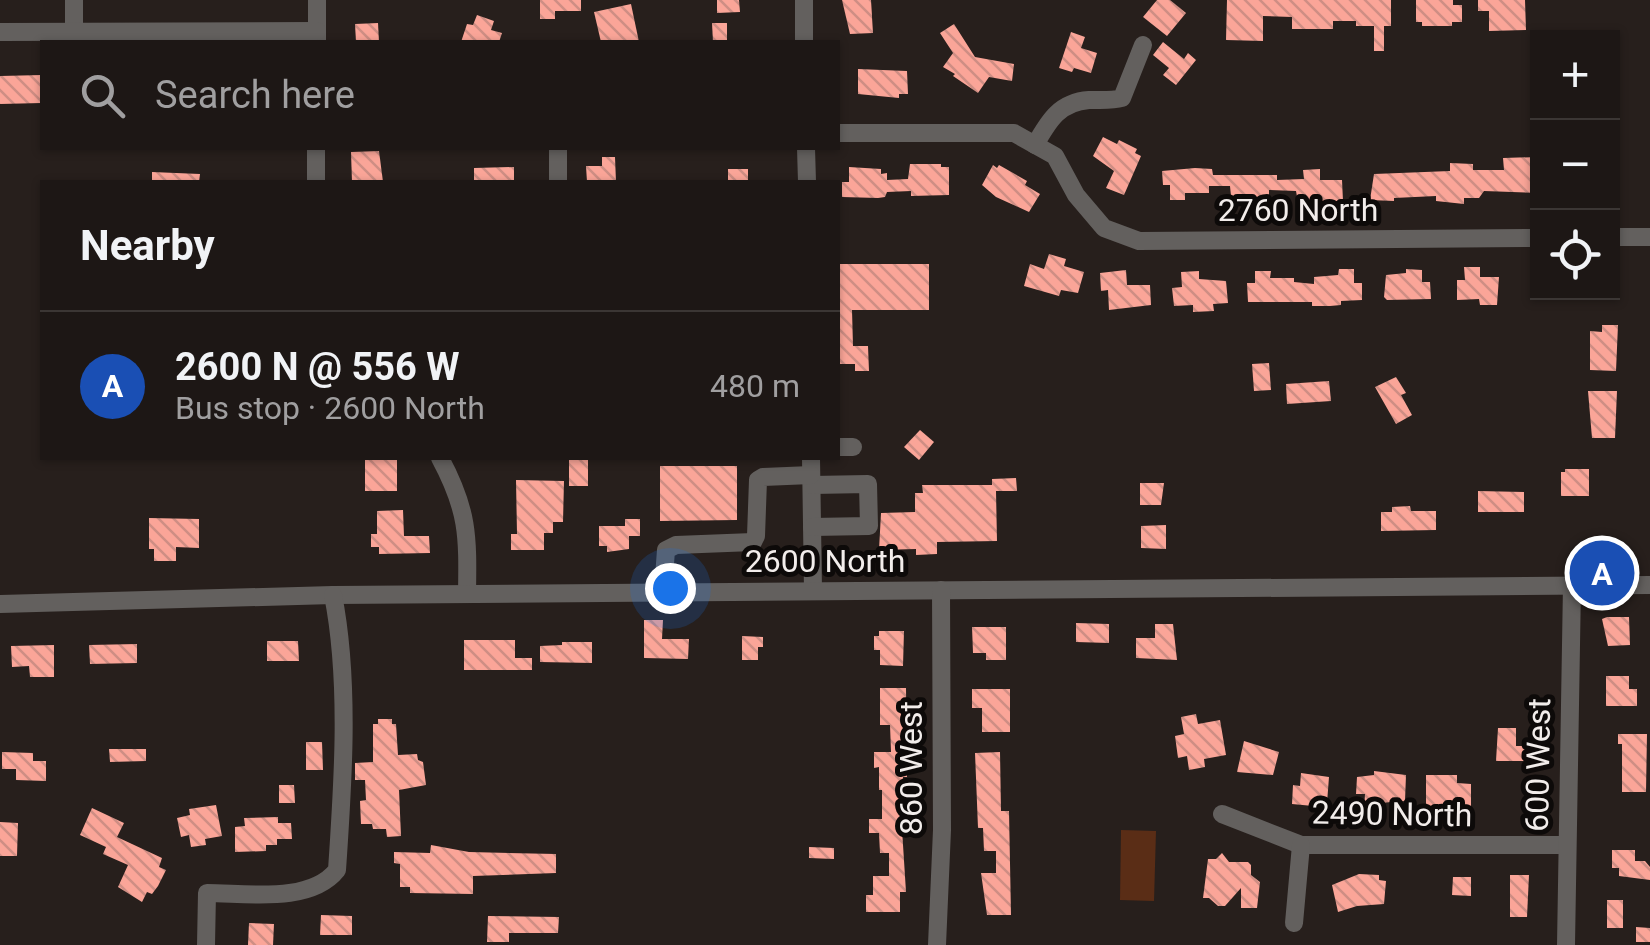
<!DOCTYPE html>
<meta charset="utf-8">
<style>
:root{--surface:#1d1715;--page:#2a2422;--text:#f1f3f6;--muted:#a09fa0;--line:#3b3634;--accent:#f09ab7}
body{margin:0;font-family:Roboto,sans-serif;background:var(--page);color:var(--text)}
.controls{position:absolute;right:30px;top:30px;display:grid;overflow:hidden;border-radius:0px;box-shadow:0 2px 8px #0004}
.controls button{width:90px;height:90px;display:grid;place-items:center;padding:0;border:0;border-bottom:2px solid var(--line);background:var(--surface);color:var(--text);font:50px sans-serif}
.you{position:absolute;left:670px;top:588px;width:35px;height:35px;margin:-25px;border:8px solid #fff;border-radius:50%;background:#1a73e8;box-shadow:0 0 0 15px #1a73e833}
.badge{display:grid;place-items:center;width:65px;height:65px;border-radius:50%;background:var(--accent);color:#fff;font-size:32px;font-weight:700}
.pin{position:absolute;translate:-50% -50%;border:5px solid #fff;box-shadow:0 2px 10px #0006}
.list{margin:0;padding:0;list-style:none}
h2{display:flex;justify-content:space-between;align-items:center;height:130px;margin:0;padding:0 40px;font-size:42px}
h2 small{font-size:32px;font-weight:400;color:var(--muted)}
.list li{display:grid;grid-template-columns:65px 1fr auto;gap:30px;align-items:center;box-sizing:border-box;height:150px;padding:0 40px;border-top:2px solid var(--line)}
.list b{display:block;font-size:38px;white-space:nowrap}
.list p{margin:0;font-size:32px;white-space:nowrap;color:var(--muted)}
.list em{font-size:32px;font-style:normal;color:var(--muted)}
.icon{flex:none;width:55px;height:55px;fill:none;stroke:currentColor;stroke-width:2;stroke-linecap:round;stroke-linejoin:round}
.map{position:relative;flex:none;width:1650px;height:945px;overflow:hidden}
.search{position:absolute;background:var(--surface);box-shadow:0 2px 8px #0004;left:40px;top:40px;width:800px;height:110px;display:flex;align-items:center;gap:25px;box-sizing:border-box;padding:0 35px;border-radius:0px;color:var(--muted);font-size:38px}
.panel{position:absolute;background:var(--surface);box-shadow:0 2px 8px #0004;left:40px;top:180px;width:800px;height:280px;border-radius:0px}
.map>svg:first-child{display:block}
.green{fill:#5a2d16}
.building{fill:url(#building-back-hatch)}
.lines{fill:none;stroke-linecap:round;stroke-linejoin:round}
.minor{stroke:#63605e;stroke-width:18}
.labels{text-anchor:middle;stroke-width:10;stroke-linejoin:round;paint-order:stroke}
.street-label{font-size:32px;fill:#f2edeb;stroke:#0d0a09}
</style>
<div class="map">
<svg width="1650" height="945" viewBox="0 0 1650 945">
<defs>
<pattern id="building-back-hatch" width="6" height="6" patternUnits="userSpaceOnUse" patternTransform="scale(2.5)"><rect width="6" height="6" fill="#faa598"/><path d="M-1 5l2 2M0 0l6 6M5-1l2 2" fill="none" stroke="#ce8e84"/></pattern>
</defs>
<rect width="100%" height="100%" fill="#271f1c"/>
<polygon class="green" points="1121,830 1156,831 1154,901 1120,900"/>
<g class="building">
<polygon points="540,0 581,0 581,11 555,11 555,19 540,19"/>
<polygon points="717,0 739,0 740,12 717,13"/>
<polygon points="842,0 871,0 873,33 850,34"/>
<polygon points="1157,0 1170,0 1186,13 1167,36 1143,17"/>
<polygon points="1227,0 1391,0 1391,26 1384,26 1384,51 1374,51 1374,26 1356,26 1356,21 1333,21 1333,29 1292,29 1292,17 1263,16 1263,41 1226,40"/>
<polygon points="1416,0 1453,0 1453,5 1462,5 1462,22 1452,22 1452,26 1422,26 1422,22 1416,22"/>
<polygon points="1478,0 1525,0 1526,30 1489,31 1489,11 1478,11"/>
<polygon points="631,4 639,42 601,42 594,12"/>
<polygon points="477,15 494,21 491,30 502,33 499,42 461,42 467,24 473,25"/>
<polygon points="378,23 379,42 356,42 355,24"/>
<polygon points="712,23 727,23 727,42 713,42"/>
<polygon points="954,24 975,57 1014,64 1012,81 989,77 978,93 953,76 955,74 943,67 953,53 940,33"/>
<polygon points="1071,32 1085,37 1081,48 1097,53 1091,73 1074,68 1072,72 1059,68"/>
<polygon points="1163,42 1184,59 1188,53 1196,60 1176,85 1163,75 1169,68 1153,55"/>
<polygon points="858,69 907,71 908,94 899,94 899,98 858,94"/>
<polygon points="42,75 42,103 0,104 0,76"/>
<polygon points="1103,137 1117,144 1119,140 1137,149 1135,153 1141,156 1124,195 1106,188 1114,171 1093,156"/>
<polygon points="379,151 383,182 352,182 351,152"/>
<polygon points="602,157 615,157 616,182 587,182 586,166 602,166"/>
<polygon points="1538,157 1538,193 1484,191 1479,198 1464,198 1464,204 1436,201 1436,196 1394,198 1394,201 1370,200 1374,174 1450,171 1450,163 1473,164 1473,170 1504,170 1503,158"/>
<polygon points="910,164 941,164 941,167 949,167 949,195 911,196 911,191 887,192 885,197 878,198 842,197 842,182 849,182 849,167 881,169 881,174 887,173 887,180 908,179"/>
<polygon points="993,165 997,168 999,165 1027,181 1025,185 1040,194 1029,212 996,197 982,185"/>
<polygon points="514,167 514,182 474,182 474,168"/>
<polygon points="1195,168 1212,169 1213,175 1277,175 1277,180 1304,179 1303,170 1320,169 1320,180 1342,180 1343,201 1298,202 1296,191 1269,190 1269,202 1254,202 1254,196 1231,196 1230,186 1209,186 1209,193 1185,193 1185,200 1170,200 1170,185 1163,185 1162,171"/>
<rect x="728" y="169" width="20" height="13"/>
<polygon points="152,172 200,174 199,182 152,182"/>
<polygon points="1049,254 1066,259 1064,266 1084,272 1078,293 1061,290 1059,296 1024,286 1030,264 1044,269"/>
<polygon points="838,264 929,264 929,310 852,310 853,346 868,346 869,371 855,371 855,364 838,364"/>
<polygon points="1464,267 1480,267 1480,277 1499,277 1497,305 1480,305 1479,299 1457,300 1457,280 1465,280"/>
<polygon points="1339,269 1354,269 1354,283 1362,283 1362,300 1341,301 1341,305 1330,306 1312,306 1312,302 1248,302 1247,283 1255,283 1255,271 1271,271 1270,278 1294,278 1294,282 1314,284 1314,277 1338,275"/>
<polygon points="1406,269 1422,270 1422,282 1430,282 1431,299 1387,300 1384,297 1386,275 1406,273"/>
<polygon points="1126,270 1127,285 1150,285 1151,305 1109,310 1108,290 1101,291 1100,273"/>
<polygon points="1199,271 1199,279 1226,281 1228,303 1213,304 1214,311 1193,312 1193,305 1174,306 1172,288 1182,287 1181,272"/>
<polygon points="1602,325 1618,325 1616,371 1590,370 1590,331 1602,332"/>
<polygon points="1269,363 1271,390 1254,391 1252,364"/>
<polygon points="1396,377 1406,393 1401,395 1412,415 1396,424 1375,387"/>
<polygon points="1329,381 1331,401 1287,404 1286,384"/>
<polygon points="1588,391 1617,391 1615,438 1592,438"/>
<polygon points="920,430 934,442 919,460 904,447"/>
<rect x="365" y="458" width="32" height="33"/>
<rect x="569" y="458" width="19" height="28"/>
<polygon points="660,466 737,466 737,520 660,521"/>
<polygon points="1565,469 1589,469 1589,496 1561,496 1561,472 1565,472"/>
<polygon points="1016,478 1017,491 996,491 997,541 937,542 937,554 916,555 916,549 879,550 881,513 915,512 915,493 923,493 922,485 992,485 992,479"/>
<polygon points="516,480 564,481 563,522 553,522 553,533 544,533 544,550 511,550 511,534 517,534"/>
<polygon points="1140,483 1164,483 1161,505 1140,505"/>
<polygon points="1478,491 1524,492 1524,512 1478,512"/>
<polygon points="1410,506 1411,511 1436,511 1436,530 1381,531 1381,512 1392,512 1392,507"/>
<polygon points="403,510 404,536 429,536 430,553 379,554 379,547 371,547 371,534 377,534 377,511"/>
<polygon points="149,518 199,519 199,548 176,547 176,561 154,561 154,549 149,549"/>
<polygon points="625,519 640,519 640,536 629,536 629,549 607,552 607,546 599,546 599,526 625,526"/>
<polygon points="1166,525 1166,549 1141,548 1141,526"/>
<polygon points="1607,617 1629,617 1630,645 1608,646 1602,619"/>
<polygon points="644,620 663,620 662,639 689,639 688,659 644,658"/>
<polygon points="1076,623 1109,624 1109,643 1076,642"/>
<polygon points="1155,624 1173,624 1177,660 1136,658 1136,638 1155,638"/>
<polygon points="972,627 1006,627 1006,660 986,660 986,653 973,653"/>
<polygon points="879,631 904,631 903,666 880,665 880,650 874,650 874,636 879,636"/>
<polygon points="742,636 763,637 763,647 758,647 758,660 742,660"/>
<polygon points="464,640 515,640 515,658 532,658 532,670 464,670"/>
<polygon points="267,641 298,641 299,661 267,661"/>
<polygon points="562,642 592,642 592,663 540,662 540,646 562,645"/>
<polygon points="137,644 137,663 90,664 89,645"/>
<polygon points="54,645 54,677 30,677 29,666 12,667 11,646"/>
<polygon points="1606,676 1629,676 1629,689 1637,689 1637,706 1606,706"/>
<polygon points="880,688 906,688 907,777 903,777 906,829 902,829 906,892 900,892 900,912 866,912 866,895 873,895 873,876 889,876 889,853 880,853 879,833 869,833 869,819 882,819 882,790 879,790 879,767 874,768 874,752 891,752 890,725 880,725"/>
<polygon points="972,689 1010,689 1010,732 982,732 982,708 972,708"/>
<polygon points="1196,714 1198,724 1220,720 1226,755 1204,759 1205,767 1189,770 1187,756 1178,758 1175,736 1184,734 1181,717"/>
<polygon points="378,719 392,719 392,724 396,724 398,755 417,754 418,760 423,762 426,785 399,790 401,836 387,837 386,829 373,829 372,824 361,824 360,801 366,800 365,780 355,780 355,763 373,762 373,724 378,724"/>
<polygon points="1498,728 1516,728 1516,746 1534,746 1534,761 1496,761"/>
<polygon points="1618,734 1647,734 1646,792 1622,792 1622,744 1618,744"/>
<polygon points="1244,741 1279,752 1273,775 1237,772"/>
<polygon points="306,742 322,742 323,770 306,770"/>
<polygon points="109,749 146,749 146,761 110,762"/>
<polygon points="2,752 33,753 33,761 46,761 46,781 16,780 16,769 2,769"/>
<polygon points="1000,752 1001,811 1009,811 1011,915 987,915 981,873 996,873 996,851 984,851 983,828 978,828 975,753"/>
<polygon points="1374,771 1406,775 1405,801 1380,803 1380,811 1364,810 1365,794 1356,794 1357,777 1374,775"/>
<polygon points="1301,773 1329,777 1327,803 1313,802 1313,806 1292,804 1293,785 1300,786"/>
<polygon points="1426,775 1457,775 1457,783 1471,784 1471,806 1445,807 1445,811 1426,810"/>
<polygon points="279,785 294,785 295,803 279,803"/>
<polygon points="216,805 222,836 205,839 206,845 191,847 189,835 181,837 177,818 190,815 189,809"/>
<polygon points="92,808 124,823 117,837 162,858 159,867 166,870 158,886 152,894 147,892 142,902 118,887 128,865 103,854 106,847 80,835"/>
<polygon points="278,817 278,823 291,823 292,839 277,839 277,845 266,845 266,851 235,852 235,827 245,826 244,818"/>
<polygon points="0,822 18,823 17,856 0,856"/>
<polygon points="431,845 469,852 556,854 556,873 473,876 473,894 410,893 410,887 400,887 400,864 394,863 394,852 430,853"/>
<polygon points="809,847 834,848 834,859 809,858"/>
<polygon points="1612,850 1635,850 1635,861 1645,861 1650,867 1650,880 1619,876 1619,868 1612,868"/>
<polygon points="1222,853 1229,862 1248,862 1251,865 1251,875 1260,882 1257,908 1241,908 1241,888 1225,906 1218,906 1209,898 1203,898 1208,859 1216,859"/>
<polygon points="1359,874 1379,875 1379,880 1386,881 1384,904 1357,906 1338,912 1332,885"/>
<polygon points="1510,875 1529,875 1527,917 1510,917"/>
<polygon points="1453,877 1471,877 1471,896 1452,895"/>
<rect x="1607" y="900" width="16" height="28"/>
<polygon points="321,915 352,916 352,935 320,935"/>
<polygon points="488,916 559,917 558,933 509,933 509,942 487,942"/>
<polygon points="249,923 274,924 273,945 248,945"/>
<polygon points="1636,927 1650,928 1650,942 1636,942"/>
</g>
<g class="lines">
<g class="minor">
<polyline points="74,0 74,31"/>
<polyline points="317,0 317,42"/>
<polyline points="804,0 804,42"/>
<polyline points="0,32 317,31"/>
<polyline points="838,133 1014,133 1055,156 1076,195 1104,228 1139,241 1538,238"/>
<path d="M1035,145C1049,120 1060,102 1089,100C1101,100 1112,101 1122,98L1143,45"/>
<polyline points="806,148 807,182"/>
<polyline points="316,182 316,148"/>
<polyline points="558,182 558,148"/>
<polyline points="1612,237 1650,237"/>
<polyline points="838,447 853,447"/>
<path d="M440,458C468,510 468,535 467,594"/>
<polyline points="811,458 813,590"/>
<polyline points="812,485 868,484 869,526 812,527"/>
<polyline points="663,591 666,550 676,545 753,542 756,536 758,480 763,477 811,475"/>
<polyline points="0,604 333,595 1650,585"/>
<polyline points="1222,814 1301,845 1567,845"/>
<polyline points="1294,923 1301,845"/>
<path d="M206,945L207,893C246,893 310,904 337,870C343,783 350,681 333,595"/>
<polyline points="937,945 942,830 941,590"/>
<polyline points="1566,945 1572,585"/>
</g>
</g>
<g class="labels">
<g class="street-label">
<text x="1298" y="221">2760 North</text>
<text x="825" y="572">2600 North</text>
<text transform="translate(1538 765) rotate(-89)" y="11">600 West</text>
<text transform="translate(911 768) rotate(-90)" y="11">860 West</text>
<text transform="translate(1392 814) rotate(1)" y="11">2490 North</text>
</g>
</g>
</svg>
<div class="controls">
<button>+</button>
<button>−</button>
<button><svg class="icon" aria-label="locate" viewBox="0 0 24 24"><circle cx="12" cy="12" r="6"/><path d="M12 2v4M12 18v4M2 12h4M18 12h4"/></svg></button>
</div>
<div class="you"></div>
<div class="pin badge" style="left:1602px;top:573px;background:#1a4fb4">A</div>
<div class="search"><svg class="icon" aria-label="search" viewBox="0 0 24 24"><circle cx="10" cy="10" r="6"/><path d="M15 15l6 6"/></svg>Search here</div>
<section class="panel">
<h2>Nearby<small></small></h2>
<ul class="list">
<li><span class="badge" style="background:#1a4fb4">A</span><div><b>2600 N @ 556 W</b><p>Bus stop · 2600 North</p></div><em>480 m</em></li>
</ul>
</section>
</div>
